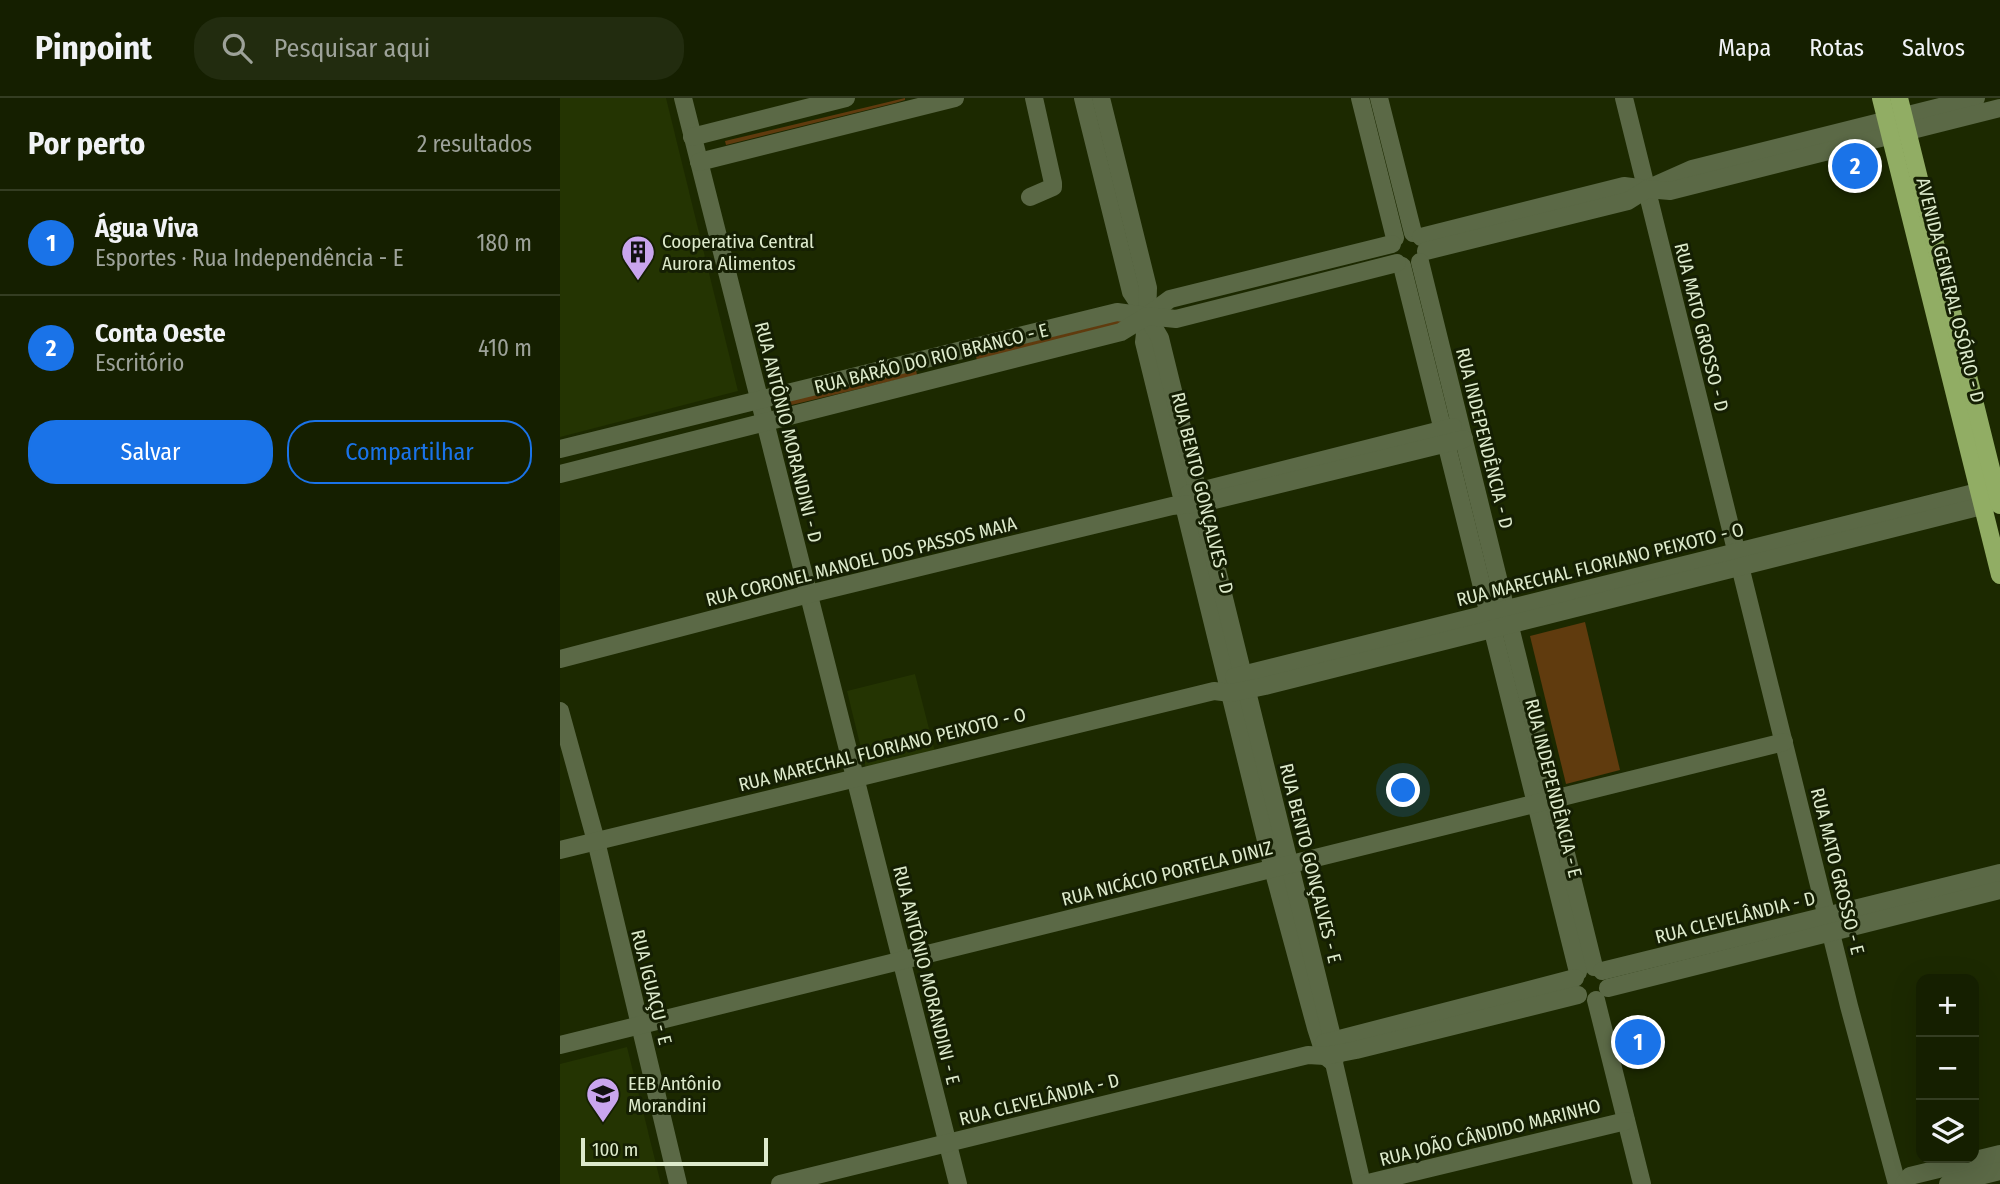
<!DOCTYPE html>
<html lang="pt">
<meta charset="utf-8">
<style>
:root{--surface:#151f00;--page:#222c0f;--text:#f1f3f6;--muted:#9da299;--line:#343d22;--accent:#1a73e8}
body{margin:0;font-family:"Fira Sans Condensed",sans-serif;background:var(--page);color:var(--text)}
.controls{position:absolute;right:21px;bottom:21px;display:grid;overflow:hidden;border-radius:14px;box-shadow:0 7px 28px #0002}
.controls button{width:63px;height:63px;display:grid;place-items:center;padding:0;border:0;border-bottom:2px solid var(--line);background:var(--surface);color:var(--text);font:35px sans-serif}
.scale{position:absolute;left:21px;bottom:18px;width:187px;box-sizing:border-box;padding-left:7px;border:4px solid #ddeacc;border-top:0;font-size:19px;line-height:24px;white-space:nowrap;color:#ddeacc;-webkit-text-stroke:5px #151f03;paint-order:stroke}
.you{position:absolute;left:844px;top:693px;width:24px;height:24px;margin:-18px;border:5px solid #fff;border-radius:50%;background:#1a73e8;box-shadow:0 0 0 10px #1a73e833}
.badge{display:grid;place-items:center;width:46px;height:46px;border-radius:50%;background:var(--accent);color:#fff;font-size:23px;font-weight:700}
.pin{position:absolute;translate:-50% -50%;border:4px solid #fff;box-shadow:0 2px 7px #0006}
.list{margin:0;padding:0;list-style:none}
h2{display:flex;justify-content:space-between;align-items:center;height:91px;margin:0;padding:0 28px;font-size:30px}
h2 small{font-size:23px;font-weight:400;color:var(--muted)}
.list li{display:grid;grid-template-columns:46px 1fr auto;gap:21px;align-items:center;box-sizing:border-box;height:105px;padding:0 28px;border-top:2px solid var(--line)}
.list b{display:block;font-size:26px;white-space:nowrap}
.list p{margin:0;font-size:23px;white-space:nowrap;color:var(--muted)}
.list em{font-size:23px;font-style:normal;color:var(--muted)}
.actions{display:flex;gap:14px;padding:21px 28px}
.actions a{flex:1;padding:16px 0;border:2px solid var(--accent);border-radius:28px;text-align:center;font-size:24px;color:var(--accent)}
.actions .main{background:var(--accent);color:#fff}
.icon{flex:none;width:38px;height:38px;fill:none;stroke:currentColor;stroke-width:2;stroke-linecap:round;stroke-linejoin:round}
.map{position:relative;flex:none;width:1440px;height:1086px;overflow:hidden}
header{display:flex;align-items:center;gap:42px;box-sizing:border-box;height:98px;padding:0 35px;background:var(--surface);border-bottom:2px solid var(--line)}
header strong{font-size:33px}
nav{display:flex;gap:38px;margin-inline-start:auto;font-size:24px}
.search{width:490px;height:63px;background:var(--page);display:flex;align-items:center;gap:18px;box-sizing:border-box;padding:0 24px;border-radius:28px;color:var(--muted);font-size:26px}
main{display:flex}
aside{flex:1;background:var(--surface)}
.map>svg:first-child{display:block}
.built{fill:#243402}
.grass{fill:#603b0e}
.lines{fill:none;stroke-linecap:round;stroke-linejoin:round}
.minor{stroke:#5b6946;stroke-width:18}
.major{stroke:#91ad64;stroke-width:18}
.labels{text-anchor:middle;stroke-width:6;stroke-linejoin:round;paint-order:stroke}
.poi-label{font-size:19px;fill:#ddeacc;stroke:#151f03;text-anchor:start}
.street-label{font-size:19px;fill:#ddeacc;stroke:#151f03}
</style>
<header>
<strong>Pinpoint</strong>
<div class="search"><svg class="icon" aria-label="search" viewBox="0 0 24 24"><circle cx="10" cy="10" r="6"/><path d="M15 15l6 6"/></svg>Pesquisar aqui</div>
<nav><a>Mapa</a><a>Rotas</a><a>Salvos</a></nav>
</header>
<main>
<aside>
<h2>Por perto<small>2 resultados</small></h2>
<ul class="list">
<li><span class="badge">1</span><div><b>Água Viva</b><p>Esportes · Rua Independência - E</p></div><em>180 m</em></li>
<li><span class="badge">2</span><div><b>Conta Oeste</b><p>Escritório</p></div><em>410 m</em></li>
</ul>
<div class="actions"><a class="main">Salvar</a><a>Compartilhar</a></div>
</aside>
<div class="map">
<svg width="1440" height="1086" viewBox="0 0 1440 1086">
<rect width="100%" height="100%" fill="#1c2900"/>
<g class="built">
<polygon points="0,0 106,0 178,293 0,339"/>
<polygon points="355,576 375,654 306,671 287,593"/>
<polygon points="67,949 101,1086 0,1086 0,966"/>
</g>
<g class="grass">
<polygon points="345,0 345,2 335,5 166,47 165,43"/>
<polygon points="562,221 564,227 417,263 416,258"/>
<polygon points="356,272 357,277 223,309 222,304"/>
<polygon points="1025,524 1060,672 1006,686 970,538"/>
</g>
<g class="lines">
<g class="minor">
<polyline points="123,0 398,1086"/>
<polyline points="523,0 571,194 587,218 584,244 713,771 756,930 765,958 774,965"/>
<polyline points="541,0 588,190 587,218 600,240 776,955 774,965 802,1086"/>
<polyline points="800,0 835,140"/>
<polyline points="819,0 853,135"/>
<polyline points="1064,0 1289,908 1337,1086"/>
<polyline points="132,39 286,0"/>
<polyline points="139,64 395,0"/>
<polyline points="470,99 493,89 493,85 474,0"/>
<polyline points="861,139 1064,88 1087,91 1132,71 1416,0"/>
<polyline points="866,153 1068,103 1087,91 1110,93 1440,10"/>
<polyline points="860,164 1034,869"/>
<polyline points="842,168 1018,874"/>
<polyline points="0,351 557,214 587,218 610,201 832,146"/>
<polyline points="0,376 561,234 587,218 616,221 837,165"/>
<polyline points="628,396 893,329"/>
<polyline points="0,561 249,496 612,408 642,405 904,341"/>
<polyline points="674,579 1434,390"/>
<polyline points="0,613 36,743 118,1086"/>
<polyline points="0,752 654,593 671,595 705,588 1438,404"/>
<polyline points="1042,873 1440,775"/>
<polyline points="1048,890 1440,792"/>
<polyline points="1036,902 1082,1086"/>
<polyline points="764,945 1015,880"/>
<polyline points="0,947 1224,644"/>
<polyline points="220,1086 748,957 765,958 796,952 1018,897"/>
<polyline points="804,1086 1066,1023"/>
<polyline points="1344,1086 1350,1078 1440,1056"/>
<polyline points="1388,1086 1440,1073"/>
</g>
<g class="major">
<polyline points="1321,0 1440,477"/>
<polyline points="1339,0 1440,407"/>
</g>
</g>
<defs>
<g id="building-pin" transform="scale(1.75)"><path d="M0 17L-7.5 6A9.5 9.5 0 1 1 7.5 6Z" fill="#c9a5ee" stroke="#151f03"/><path d="M-4-6H4V6H1V3H-1V6H-4ZM-2.5-4.3h1.7v1.8h-1.7ZM.8-4.3h1.7v1.8H.8ZM-2.5-1h1.7V.8h-1.7ZM.8-1h1.7V.8H.8Z" fill="#111"/></g>
<g id="school-pin" transform="scale(1.75)"><path d="M0 17L-7.5 6A9.5 9.5 0 1 1 7.5 6Z" fill="#c9a5ee" stroke="#151f03"/><path d="M0-5L7-2L0 1L-7-2ZM-4 1L0 2.5L4 1V4Q0 6-4 4Z" fill="#111"/></g>
</defs>
<g fill-rule="evenodd">
<use href="#building-pin" x="78" y="154"/>
<use href="#school-pin" x="43" y="996"/>
</g>
<g class="labels">
<g class="poi-label">
<text x="102" y="150">Cooperativa Central<tspan x="102" dy="22">Aurora Alimentos</tspan></text>
<text x="68" y="992">EEB Antônio<tspan x="68" dy="22">Morandini</tspan></text>
</g>
<g class="street-label">
<text transform="translate(1391 192) rotate(76)" y="7">AVENIDA GENERAL OSÓRIO - D</text>
<text transform="translate(1142 229) rotate(76)" y="7">RUA MATO GROSSO - D</text>
<text transform="translate(371 260) rotate(-14)" y="7">RUA BARÃO DO RIO BRANCO - E</text>
<text transform="translate(229 334) rotate(76)" y="7">RUA ANTÔNIO MORANDINI - D</text>
<text transform="translate(925 340) rotate(76)" y="7">RUA INDEPENDÊNCIA - D</text>
<text transform="translate(643 395) rotate(76)" y="7">RUA BENTO GONÇALVES - D</text>
<text transform="translate(301 463) rotate(-14)" y="7">RUA CORONEL MANOEL DOS PASSOS MAIA</text>
<text transform="translate(1040 466) rotate(-14)" y="7">RUA MARECHAL FLORIANO PEIXOTO - O</text>
<text transform="translate(322 651) rotate(-14)" y="7">RUA MARECHAL FLORIANO PEIXOTO - O</text>
<text transform="translate(994 690) rotate(76)" y="7">RUA INDEPENDÊNCIA - E</text>
<text transform="translate(751 765) rotate(76)" y="7">RUA BENTO GONÇALVES - E</text>
<text transform="translate(1278 773) rotate(76)" y="7">RUA MATO GROSSO - E</text>
<text transform="translate(607 775) rotate(-14)" y="7">RUA NICÁCIO PORTELA DINIZ</text>
<text transform="translate(1175 819) rotate(-14)" y="7">RUA CLEVELÂNDIA - D</text>
<text transform="translate(367 877) rotate(76)" y="7">RUA ANTÔNIO MORANDINI - E</text>
<text transform="translate(92 889) rotate(76)" y="7">RUA IGUAÇU - E</text>
<text transform="translate(479 1001) rotate(-14)" y="7">RUA CLEVELÂNDIA - D</text>
<text transform="translate(930 1034) rotate(-14)" y="7">RUA JOÃO CÂNDIDO MARINHO</text>
</g>
</g>
</svg>
<div class="controls">
<button>+</button>
<button>−</button>
<button><svg class="icon" aria-label="layers" viewBox="0 0 24 24"><path d="M12 4l9 5-9 5-9-5zM3 14l9 5 9-5"/></svg></button>
</div>
<div class="scale">100 m</div>
<div class="you"></div>
<div class="pin badge" style="left:1078px;top:944px">1</div>
<div class="pin badge" style="left:1295px;top:68px">2</div>
</div>
</main>
